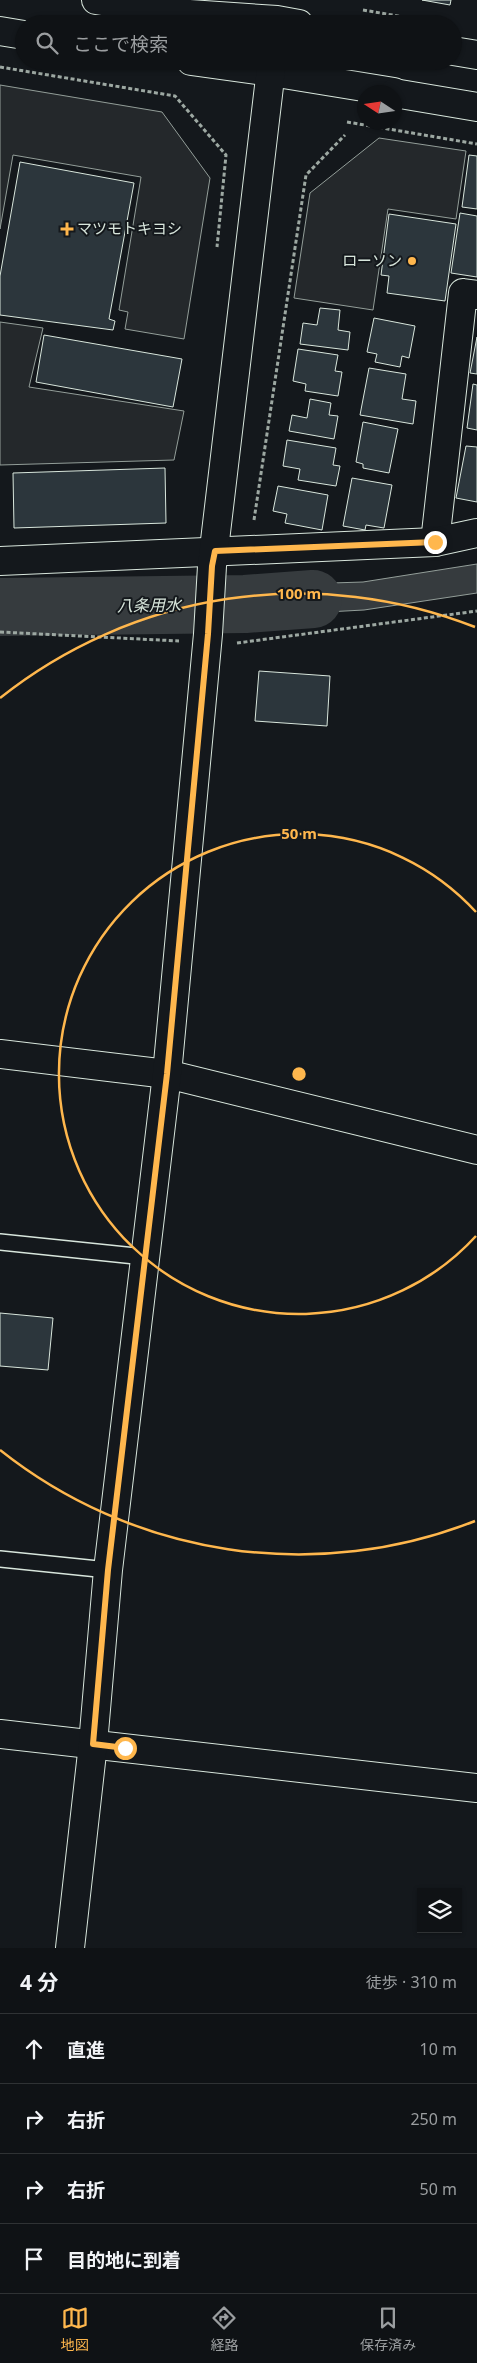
<!DOCTYPE html>
<html lang="ja">
<meta charset="utf-8">
<style>
:root{--surface:#0f1215;--page:#1d2022;--text:#f1f3f6;--muted:#9b9ea0;--line:#2f3234;--accent:#ffb74d}
body{margin:0;font-family:"Noto Sans","Noto Sans JP",sans-serif;background:var(--page);color:var(--text)}
.controls{position:absolute;right:15px;bottom:15px;display:grid;overflow:hidden;border-radius:0px;box-shadow:0 1px 4px #0004}
.controls button{width:45px;height:45px;display:grid;place-items:center;padding:0;border:0;border-bottom:1px solid var(--line);background:var(--surface);color:var(--text);font:25px sans-serif}
.compass{position:absolute;left:357px;top:85px;width:45px;height:45px;border-radius:50%;background:var(--surface);box-shadow:0 1px 4px #0004;rotate:282deg}
.stop{position:absolute;width:15px;height:15px;margin:-11px;border:4px solid #ffb74d;border-radius:50%;background:#fff}
.stop.end{background:#ffb74d;border-color:#fff;box-shadow:0 1px 5px #0008}
.list{margin:0;padding:0;list-style:none}
h2{display:flex;justify-content:space-between;align-items:center;height:65px;margin:0;padding:0 20px;font-size:21px}
h2 small{font-size:16px;font-weight:400;color:var(--muted)}
.list li{display:grid;grid-template-columns:32px 1fr auto;gap:15px;align-items:center;box-sizing:border-box;height:70px;padding:0 20px;border-top:1px solid var(--line)}
.list b{display:block;font-size:19px;white-space:nowrap}
.list em{font-size:16px;font-style:normal;color:var(--muted)}
.icon{flex:none;width:28px;height:28px;fill:none;stroke:currentColor;stroke-width:2;stroke-linecap:round;stroke-linejoin:round}
.map{position:relative;flex:none;width:477px;height:1948px;overflow:hidden}
.search{position:absolute;background:var(--surface);box-shadow:0 1px 4px #0004;left:15px;right:15px;top:15px;height:55px;display:flex;align-items:center;gap:12px;box-sizing:border-box;padding:0 18px;border-radius:28px;color:var(--muted);font-size:19px}
.sheet{height:345px;background:var(--surface)}
nav{display:flex;justify-content:space-around;align-items:center;box-sizing:border-box;height:70px;border-top:1px solid var(--line);background:var(--surface);font-size:14px;color:var(--muted)}
nav a{display:grid;justify-items:center;gap:2px}
nav .on{color:var(--accent)}
.map>svg:first-child{display:block}
.parking{fill:#24282b;stroke:#939e99}
.water{fill:#363b3e;stroke:#939e99}
.lines{fill:none;stroke-linecap:round;stroke-linejoin:round}
.river{stroke:#363b3e;stroke-width:58}
.building{fill:#2c363c;stroke:#d8e6dc}
.lane-casing{stroke:#d8e6dc;stroke-width:18}
.street-casing{stroke:#d8e6dc;stroke-width:30}
.secondary-casing{stroke:#d8e6dc;stroke-width:30}
.path{stroke:#9da8a2;stroke-width:3;stroke-dasharray:4 2.5;stroke-linecap:butt}
.lane{stroke:#14181c;stroke-width:15}
.street{stroke:#14181c;stroke-width:28}
.secondary{stroke:#14181c;stroke-width:28}
.route{stroke:#ffb74d;stroke-width:6}
.ring{fill:none;stroke:#ffb74d;stroke-width:2.5}
.poi-dot{fill:#ffb74d;stroke:#14181c;stroke-width:2}
.labels{text-anchor:middle;stroke-width:4;stroke-linejoin:round;paint-order:stroke}
.poi-label{font-size:15px;fill:#d8e6dc;stroke:#14181c;text-anchor:start}
.water-label{font-size:16px;font-style:italic;fill:#d8e6dc;stroke:#14181c}
.centre{fill:#ffb74d;stroke:#14181c;stroke-width:2.5}
.ring-label{font-size:15px;text-anchor:middle;font-weight:bold;fill:#ffb74d;stroke:#14181c;stroke-width:4;stroke-linejoin:round;paint-order:stroke}
</style>
<div class="map">
<svg width="477" height="1948" viewBox="0 0 477 1948">
<rect width="100%" height="100%" fill="#14181c"/>
<g class="parking">
<polygon points="0,85 162,112 210,178 184,339 125,329 128,312 119,310 141,177 13,155 0,229"/>
<polygon points="379,138 466,151 456,219 388,209 373,310 294,298 310,193"/>
<polygon points="0,322 43,328 29,387 184,411 174,460 0,465"/>
</g>
<g class="water">
<polygon points="477,564 477,593 364,610 232,617 237,586 363,582"/>
<polygon points="0,584 182,584 184,620 0,619"/>
</g>
<g class="lines">
<polyline class="river" points="0,607 245,604 313,599"/>
</g>
<g class="building">
<polygon points="422,0 451,0 450,5"/>
<polygon points="469,155 477,156 477,209 462,207"/>
<polygon points="20,162 134,183 109,319 115,321 113,330 0,315 0,276"/>
<polygon points="460,213 477,216 477,277 451,273"/>
<polygon points="389,214 456,224 445,301 387,293 389,276 381,275"/>
<polygon points="320,308 340,310 338,330 350,332 348,350 300,344 303,323 317,325"/>
<polygon points="374,318 415,326 409,358 402,356 400,367 375,362 377,354 367,352"/>
<polygon points="44,335 182,359 173,407 36,382"/>
<polygon points="477,337 477,374 470,373"/>
<polygon points="298,349 338,355 335,371 342,372 338,396 305,391 306,384 293,381"/>
<polygon points="369,368 406,374 402,399 416,401 413,424 360,415"/>
<polygon points="473,384 477,385 477,430 467,428"/>
<polygon points="310,399 331,403 329,415 338,416 334,439 289,431 292,415 307,418"/>
<polygon points="363,422 398,429 389,473 363,468 363,464 356,462"/>
<polygon points="287,440 336,448 333,465 340,466 336,486 298,480 300,469 283,466"/>
<polygon points="466,446 477,447 477,502 456,498"/>
<polygon points="165,468 166,523 14,528 13,473"/>
<polygon points="352,478 392,485 384,528 366,525 365,530 343,526"/>
<polygon points="278,486 328,495 322,530 285,523 287,514 273,511"/>
<polygon points="259,671 330,676 327,726 255,721"/>
<polygon points="0,1313 53,1318 48,1370 0,1366"/>
</g>
<g class="lines">
<g class="lane-casing">
<g id="lane">
<polyline points="0,1242 145,1257"/>
<polyline points="0,1559 108,1570"/>
</g>
</g>
<g class="street-casing">
<g id="street">
<polyline points="435,542 463,293 477,295"/>
<polyline points="0,561 435,542 477,533"/>
<polyline points="0,1054 167,1074 477,1150"/>
</g>
</g>
<g class="secondary-casing">
<g id="secondary">
<polyline points="96,0 175,13 277,20 299,24"/>
<polyline points="0,31 24,35"/>
<polyline points="453,51 477,55"/>
<polyline points="191,61 271,72 394,92"/>
<polyline points="394,93 477,107"/>
<polyline points="0,1734 477,1788"/>
<polyline points="70,1948 93,1744 108,1570 167,1074 208,634 212,566 272,61"/>
</g>
</g>
<g class="path">
<polyline points="363,10 439,23"/>
<polyline points="0,67 175,96 226,155 217,247"/>
<polyline points="347,122 477,144"/>
<polyline points="254,520 306,175 345,135"/>
<polyline points="0,632 179,641"/>
<polyline points="237,643 477,611"/>
</g>
<use href="#lane" class="lane"/>
<use href="#street" class="street"/>
<use href="#secondary" class="secondary"/>
</g>
<g class="lines">
<polyline class="route" points="125,1748 93,1744 108,1570 167,1074 208,634 212,566 215,551 435,542"/>
</g>
<g class="ring">
<path d="M476 1236A240 240 0 1 1 476 912"/>
<path d="M475 1521A480 480 0 0 1 0 1450M0 698A480 480 0 0 1 475 627"/>
</g>
<g class="poi-dot">
<path d="M64.5 221.5h5v5h5v5h-5v5h-5v-5h-5v-5h5z"/>
<circle cx="412" cy="261" r="5"/>
</g>
<g class="labels">
<g class="poi-label">
<text x="77" y="234">マツモトキヨシ</text>
<text x="402" y="266" text-anchor="end">ローソン</text>
</g>
<g class="water-label">
<text transform="translate(149 605) rotate(-1)" y="6">八条用水</text>
</g>
</g>
<circle cx="299" cy="1074" r="8" class="centre"/>
<g class="ring-label">
<text x="299" y="599">100 m</text>
<text x="299" y="839">50 m</text>
</g>
</svg>
<div class="controls">
<button><svg class="icon" aria-label="layers" viewBox="0 0 24 24"><path d="M12 4l9 5-9 5-9-5zM3 14l9 5 9-5"/></svg></button>
</div>
<svg class="compass" viewBox="-18 -18 36 36"><path d="M0-13l5 13h-10z" fill="#e53935"/><path d="M0 13l5-13h-10z" fill="#9b9ea0"/></svg>
<div class="stop" style="left:125px;top:1748px"></div>
<div class="stop end" style="left:435px;top:542px"></div>
<div class="search"><svg class="icon" aria-label="search" viewBox="0 0 24 24"><circle cx="10" cy="10" r="6"/><path d="M15 15l6 6"/></svg>ここで検索</div>
</div>
<section class="sheet">
<h2>4 分<small>徒歩 · 310 m</small></h2>
<ul class="list">
<li><svg class="icon" aria-label="ahead" viewBox="0 0 24 24"><path d="M12 20V5M6 11l6-6 6 6"/></svg><div><b>直進</b></div><em>10 m</em></li>
<li><svg class="icon" aria-label="right" viewBox="0 0 24 24"><path d="M7 20v-9h11M14 6l5 5-5 5"/></svg><div><b>右折</b></div><em>250 m</em></li>
<li><svg class="icon" aria-label="right" viewBox="0 0 24 24"><path d="M7 20v-9h11M14 6l5 5-5 5"/></svg><div><b>右折</b></div><em>50 m</em></li>
<li><svg class="icon" aria-label="arrive" viewBox="0 0 24 24"><path d="M6 21V4h12l-3 4 3 4H6"/></svg><div><b>目的地に到着</b></div></li>
</ul>
</section>
<nav>
<a class="on"><svg class="icon" aria-label="map" viewBox="0 0 24 24"><path d="M3 6l6-2 6 2 6-2v14l-6 2-6-2-6 2zM9 4v14M15 6v14"/></svg>地図</a>
<a><svg class="icon" aria-label="directions" viewBox="0 0 24 24"><path d="M12 3l9 9-9 9-9-9zM9 14v-3h6M13 9l2 2-2 2"/></svg>経路</a>
<a><svg class="icon" aria-label="saved" viewBox="0 0 24 24"><path d="M7 4h10v16l-5-4-5 4z"/></svg>保存済み</a>
</nav>
